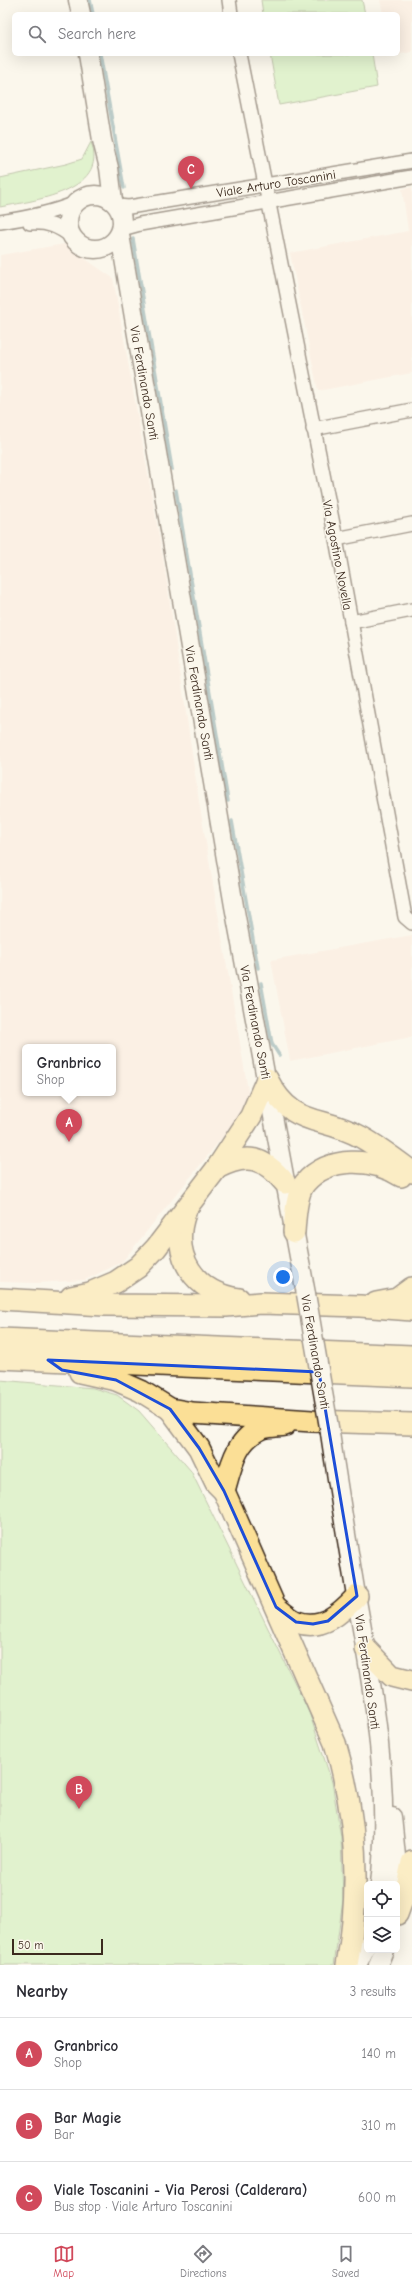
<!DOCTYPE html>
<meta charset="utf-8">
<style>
:root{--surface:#fff;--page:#f7f7f7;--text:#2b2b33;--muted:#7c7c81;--line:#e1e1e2;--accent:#d1495b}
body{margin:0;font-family:"Comic Neue",sans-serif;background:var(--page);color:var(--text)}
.controls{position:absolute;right:12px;bottom:12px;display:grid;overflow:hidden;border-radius:6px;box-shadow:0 4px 16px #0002}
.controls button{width:36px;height:36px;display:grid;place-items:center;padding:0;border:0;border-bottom:1px solid var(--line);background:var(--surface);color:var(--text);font:20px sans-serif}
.scale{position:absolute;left:12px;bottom:10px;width:91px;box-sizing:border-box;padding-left:4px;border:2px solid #3b2a1e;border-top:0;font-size:11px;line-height:14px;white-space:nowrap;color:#3b2a1e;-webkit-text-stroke:3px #fbf7ec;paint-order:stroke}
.you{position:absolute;left:283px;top:1277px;width:14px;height:14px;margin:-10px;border:3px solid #fff;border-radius:50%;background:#1a73e8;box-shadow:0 0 0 6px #1a73e833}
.badge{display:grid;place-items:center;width:26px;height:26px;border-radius:50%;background:var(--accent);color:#fff;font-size:13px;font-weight:700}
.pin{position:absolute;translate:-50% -33px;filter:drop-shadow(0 1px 2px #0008)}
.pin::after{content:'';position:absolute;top:21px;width:14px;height:12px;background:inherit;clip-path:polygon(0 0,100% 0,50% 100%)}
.popup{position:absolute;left:22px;top:1044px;width:94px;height:52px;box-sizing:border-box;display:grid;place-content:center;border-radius:6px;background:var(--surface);filter:drop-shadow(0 1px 3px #0005);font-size:13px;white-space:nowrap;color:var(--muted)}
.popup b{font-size:15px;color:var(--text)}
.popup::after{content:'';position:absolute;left:50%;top:100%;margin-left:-8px;border:8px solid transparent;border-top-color:var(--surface)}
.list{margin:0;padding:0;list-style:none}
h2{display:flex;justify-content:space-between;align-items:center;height:52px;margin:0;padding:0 16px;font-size:17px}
h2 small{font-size:13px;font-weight:400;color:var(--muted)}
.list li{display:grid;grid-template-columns:26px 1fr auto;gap:12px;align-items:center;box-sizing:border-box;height:72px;padding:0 16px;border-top:1px solid var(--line)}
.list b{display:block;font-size:15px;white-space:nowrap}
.list p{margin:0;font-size:13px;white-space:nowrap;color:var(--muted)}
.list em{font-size:13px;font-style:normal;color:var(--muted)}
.icon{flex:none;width:22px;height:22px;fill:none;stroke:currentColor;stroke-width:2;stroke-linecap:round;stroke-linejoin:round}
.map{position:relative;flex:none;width:412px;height:1965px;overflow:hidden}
.search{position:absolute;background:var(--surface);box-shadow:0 4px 16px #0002;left:12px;right:12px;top:12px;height:44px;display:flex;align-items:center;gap:10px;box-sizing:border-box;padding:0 14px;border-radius:6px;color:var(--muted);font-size:15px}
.sheet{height:268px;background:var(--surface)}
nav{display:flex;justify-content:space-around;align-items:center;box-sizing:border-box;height:56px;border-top:1px solid var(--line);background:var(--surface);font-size:11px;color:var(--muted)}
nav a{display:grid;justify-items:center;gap:2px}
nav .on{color:var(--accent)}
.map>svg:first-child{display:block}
.built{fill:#fbe7da;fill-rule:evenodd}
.green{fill:#c0eba8;stroke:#7e8a63}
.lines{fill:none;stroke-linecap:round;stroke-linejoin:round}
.stream{stroke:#6d959b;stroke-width:3.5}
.minor-casing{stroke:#3b2a1e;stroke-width:16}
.secondary-casing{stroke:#3b2a1e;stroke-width:21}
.trunk-casing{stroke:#3b2a1e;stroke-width:24}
.minor{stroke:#fbf7ec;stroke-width:13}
.secondary{stroke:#fbf7ec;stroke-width:18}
.trunk{stroke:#fbdf96;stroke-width:21}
.secondary-bridge-casing{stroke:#3b2a1e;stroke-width:21;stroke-linecap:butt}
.secondary-bridge{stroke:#fbf7ec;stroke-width:18}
.marked{fill:none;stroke:#1d4ed8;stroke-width:3;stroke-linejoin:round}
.labels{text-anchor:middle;stroke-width:3;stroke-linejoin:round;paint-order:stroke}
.street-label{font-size:13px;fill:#3b2a1e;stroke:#fbf7ec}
</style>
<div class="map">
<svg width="412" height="1965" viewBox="0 0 412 1965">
<rect width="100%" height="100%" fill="#fbf7ec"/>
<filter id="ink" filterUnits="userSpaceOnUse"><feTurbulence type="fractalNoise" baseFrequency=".025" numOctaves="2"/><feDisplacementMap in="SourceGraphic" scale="8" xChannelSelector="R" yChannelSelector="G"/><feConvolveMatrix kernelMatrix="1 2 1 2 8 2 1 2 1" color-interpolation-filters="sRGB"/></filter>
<g filter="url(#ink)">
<g class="built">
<polygon points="380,0 412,0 412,52 390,56 398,54 398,14 383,14"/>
<polygon points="412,187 412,373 318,391 290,253 408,231 402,189"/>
<path d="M64,244L113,278L165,569L199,801L249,1096L234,1123L122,1262L85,1280L37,1283L0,1282V255ZM25,1047H113V1093H25Z"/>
<polygon points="412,935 412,1037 290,1061 271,960"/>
</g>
<g class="green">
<polygon points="261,0 362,0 365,14 263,14"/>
<polygon points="270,54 372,54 377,87 279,105"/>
<path d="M91,142C110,192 31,201 0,207V178L66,164L82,159Z"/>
<polygon points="0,1380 93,1388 117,1395 139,1411 191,1471 309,1712 332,1782 341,1837 343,1900 334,1965 0,1965"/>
</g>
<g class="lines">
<g class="stream">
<polyline points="90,0 93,14"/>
<polyline points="100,54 124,188"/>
<polyline points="133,239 172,469"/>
<polyline points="176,490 228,801"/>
<polyline points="232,821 258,968"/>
<polyline points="261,983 272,1044 279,1055"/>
</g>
<g class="minor-casing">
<g id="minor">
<polyline points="229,0 231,14"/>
<polyline points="239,54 336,539 405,917 412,923"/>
<polyline points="117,206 129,207 412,161"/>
<path d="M0,222C27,218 51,213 76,203"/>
<path d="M30,223C48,222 58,226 72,237"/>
<polyline points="122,229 140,224 412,177"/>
<polyline points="313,429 412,410"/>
<polyline points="336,539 412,524"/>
<polyline points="351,622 412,610"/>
</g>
</g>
<g class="secondary-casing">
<g id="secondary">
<polyline points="78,0 81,14"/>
<polyline points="88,54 102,140 109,168 113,201"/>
<circle cx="95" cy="222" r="27"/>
<polyline points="120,235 234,906 306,1294"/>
<path d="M330,1433C338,1487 347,1541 356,1595C373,1689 391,1788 380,1884"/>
<polyline points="392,1817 398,1876 397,1900"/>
<polyline points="357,1965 367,1945"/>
<polyline points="378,1965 384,1950"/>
</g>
</g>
<g class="trunk-casing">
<g id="trunk">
<path d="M267,1079C293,1129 319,1114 361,1137C379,1147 396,1160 412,1172"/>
<path d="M217,1168C247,1152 264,1157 285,1183"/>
<path d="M185,1213C170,1256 195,1293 239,1299"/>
<path d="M294,1232C295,1219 296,1193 305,1183C329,1155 373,1158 401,1176"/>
<polyline points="71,1297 90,1293 116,1282 138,1267 156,1248 217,1168 251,1116 267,1079"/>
<polyline points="0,1299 104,1305 226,1306 261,1303 360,1306 412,1310"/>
<polyline points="376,1303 397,1299 412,1288"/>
<polyline points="0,1339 412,1356"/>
<polyline points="0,1358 412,1376"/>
<polyline points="80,1372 116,1380 141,1391 170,1409 192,1413 312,1421 412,1424"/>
<path d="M170,1409L199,1448L216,1483L224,1491L335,1743C357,1816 361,1889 347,1965"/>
<path d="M224,1491C231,1466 236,1438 263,1428C270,1426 278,1426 285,1425"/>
<path d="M276,1607C282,1612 290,1619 297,1622C322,1631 341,1613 357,1596"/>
<polyline points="366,1649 392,1676 412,1681"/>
<polyline points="397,1914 407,1887 412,1862"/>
</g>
</g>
<use href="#minor" class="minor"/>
<use href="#secondary" class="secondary"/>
<use href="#trunk" class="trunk"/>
<g class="secondary-bridge-casing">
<polyline id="secondary-bridge" points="306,1294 330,1433"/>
</g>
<use href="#secondary-bridge" class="secondary-bridge"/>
</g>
</g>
<path d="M0 0H412V1965H0ZM48,1360L319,1372L357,1596L328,1621L313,1624L296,1622L276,1607L224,1491L199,1448L170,1409L116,1380L62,1370Z" fill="#fbf7ec" fill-opacity=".55" fill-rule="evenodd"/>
<path class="marked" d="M48,1360L319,1372L357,1596L328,1621L313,1624L296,1622L276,1607L224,1491L199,1448L170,1409L116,1380L62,1370Z"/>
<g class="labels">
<g class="street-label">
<text transform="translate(276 183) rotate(-9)" y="5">Viale Arturo Toscanini</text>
<text transform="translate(145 383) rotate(80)" y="5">Via Ferdinando Santi</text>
<text transform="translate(338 555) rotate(79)" y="5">Via Agostino Novella</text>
<text transform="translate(200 703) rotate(80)" y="5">Via Ferdinando Santi</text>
<text transform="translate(256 1022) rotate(79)" y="5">Via Ferdinando Santi</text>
<text transform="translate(316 1352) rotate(80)" y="5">Via Ferdinando Santi</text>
<text transform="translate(368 1672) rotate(82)" y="5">Via Ferdinando Santi</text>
</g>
</g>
</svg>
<div class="controls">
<button><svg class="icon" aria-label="locate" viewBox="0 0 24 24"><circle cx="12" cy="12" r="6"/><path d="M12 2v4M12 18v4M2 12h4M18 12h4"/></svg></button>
<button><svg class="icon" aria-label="layers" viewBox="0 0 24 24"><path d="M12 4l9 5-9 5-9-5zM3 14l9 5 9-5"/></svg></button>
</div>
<div class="scale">50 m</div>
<div class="you"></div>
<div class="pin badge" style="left:69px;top:1142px">A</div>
<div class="popup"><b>Granbrico</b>Shop</div>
<div class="pin badge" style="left:79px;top:1809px">B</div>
<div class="pin badge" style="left:191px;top:189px">C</div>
<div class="search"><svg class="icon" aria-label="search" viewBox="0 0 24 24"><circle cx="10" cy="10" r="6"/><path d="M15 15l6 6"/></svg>Search here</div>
</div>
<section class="sheet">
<h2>Nearby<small>3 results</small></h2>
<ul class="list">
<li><span class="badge">A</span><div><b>Granbrico</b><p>Shop</p></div><em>140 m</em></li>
<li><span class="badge">B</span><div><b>Bar Magie</b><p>Bar</p></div><em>310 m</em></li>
<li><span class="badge">C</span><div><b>Viale Toscanini - Via Perosi (Calderara)</b><p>Bus stop · Viale Arturo Toscanini</p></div><em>600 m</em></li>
</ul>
</section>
<nav>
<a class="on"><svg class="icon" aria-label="map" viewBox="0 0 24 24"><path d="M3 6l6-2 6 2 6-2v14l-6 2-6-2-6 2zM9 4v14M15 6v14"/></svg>Map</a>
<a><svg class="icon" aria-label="directions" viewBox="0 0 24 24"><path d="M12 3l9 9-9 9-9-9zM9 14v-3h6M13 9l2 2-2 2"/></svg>Directions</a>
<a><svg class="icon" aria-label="saved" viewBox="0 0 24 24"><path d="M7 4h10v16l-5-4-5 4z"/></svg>Saved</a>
</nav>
